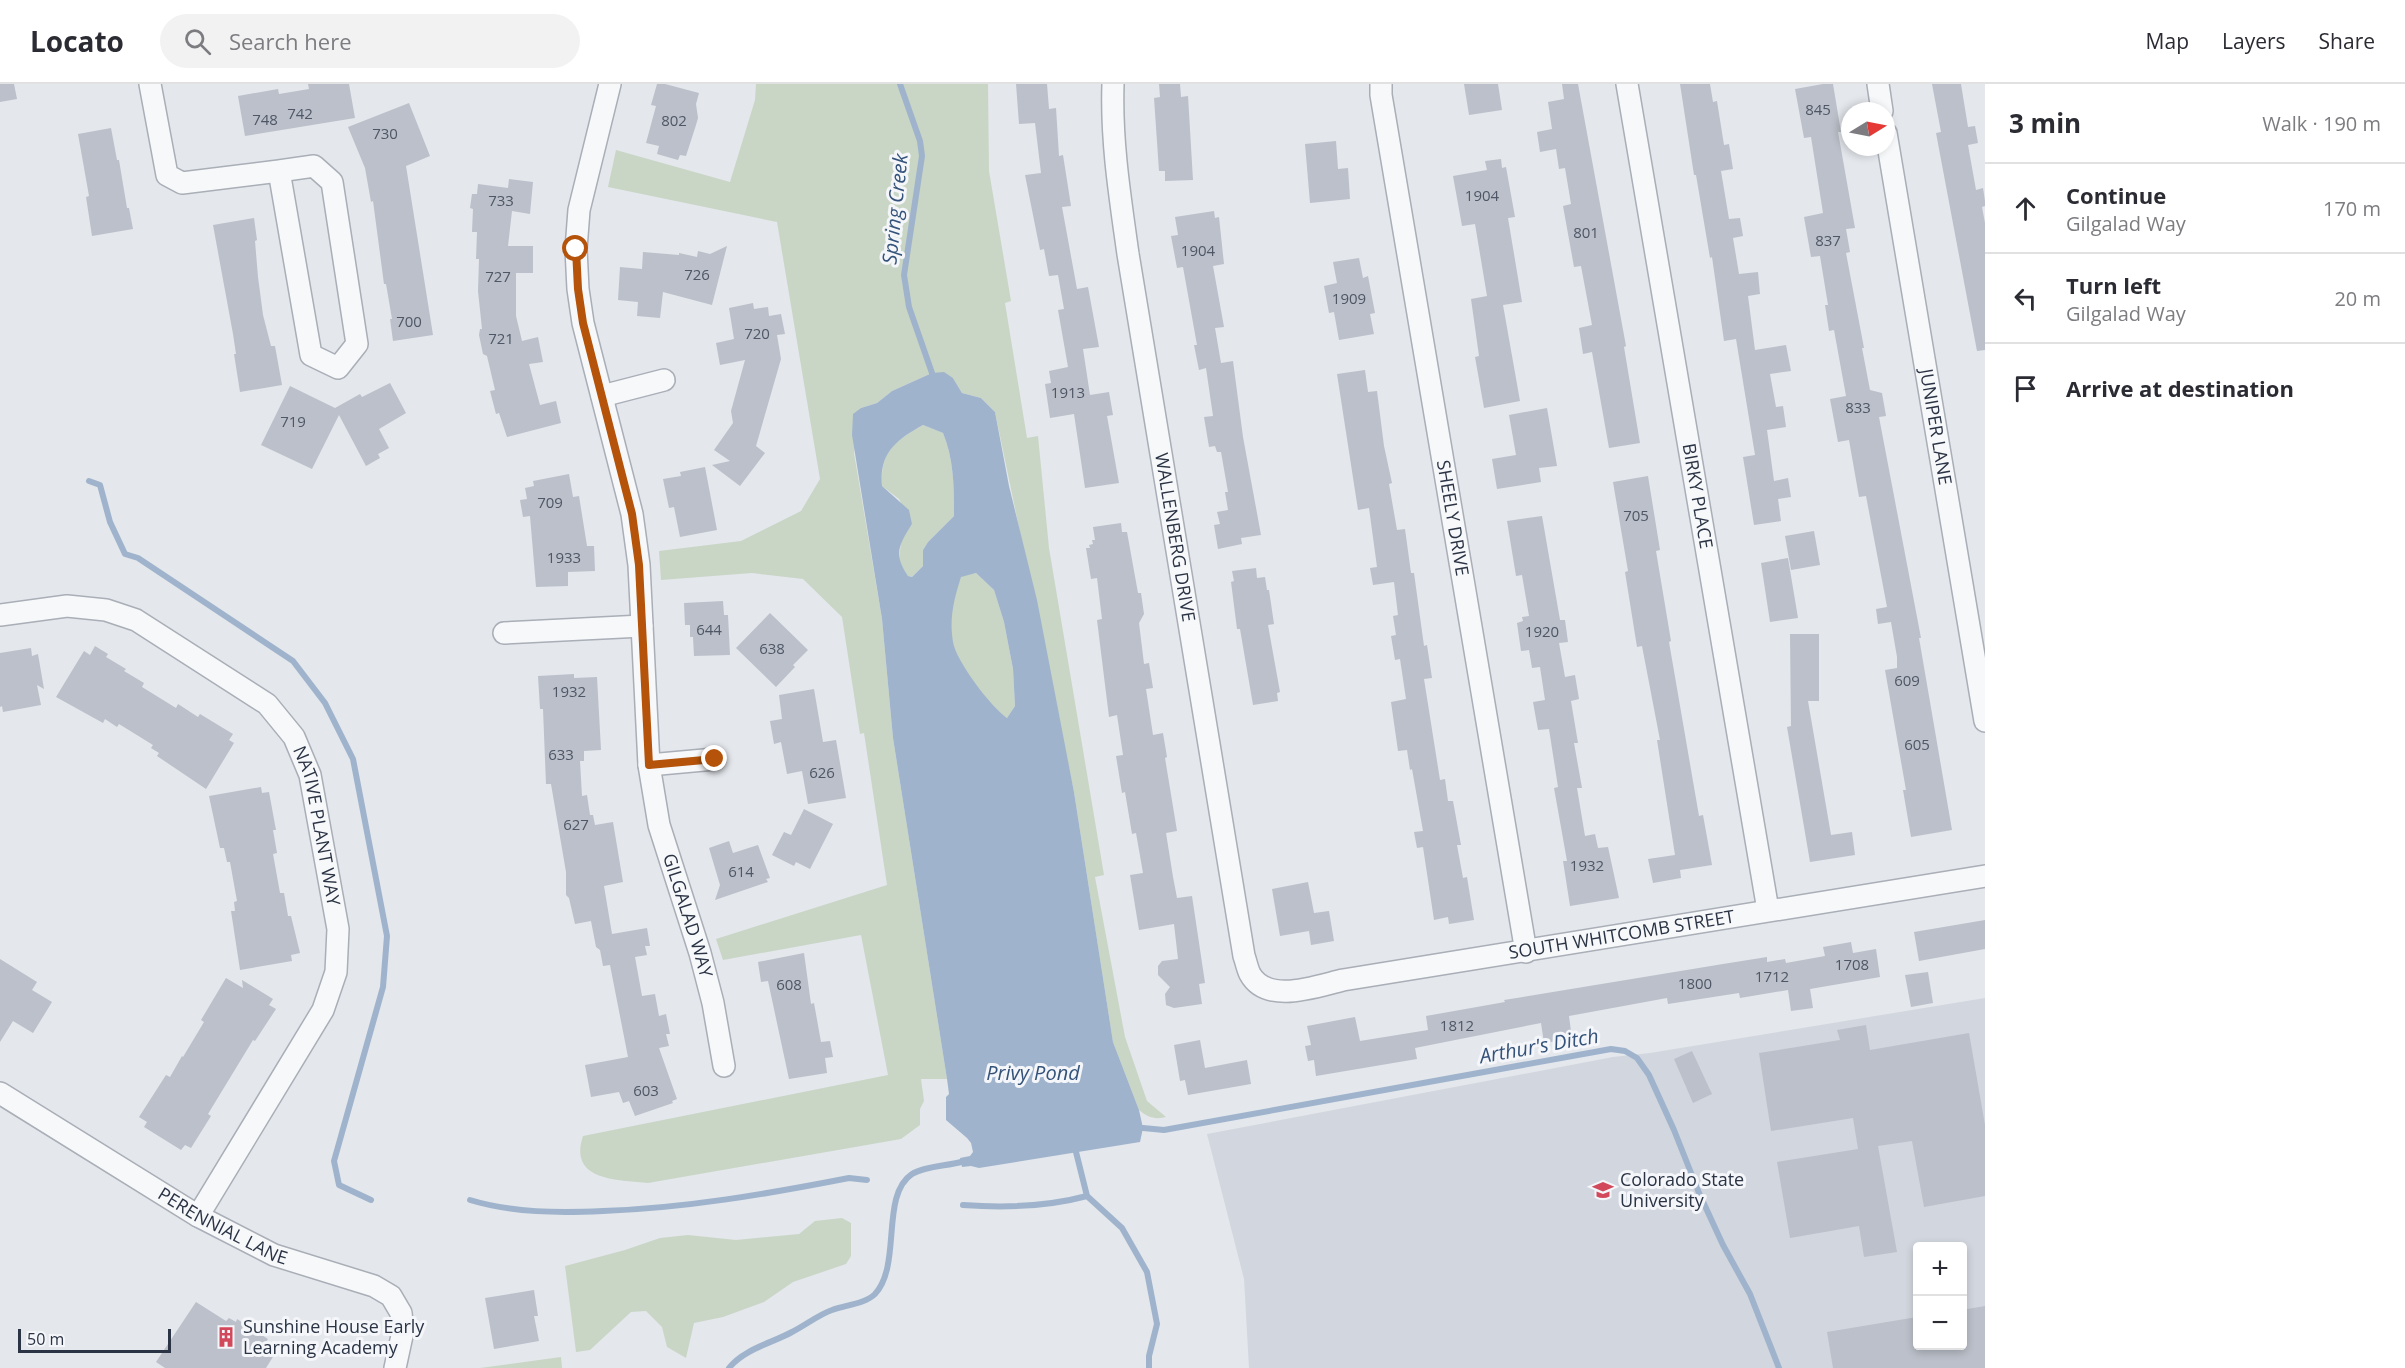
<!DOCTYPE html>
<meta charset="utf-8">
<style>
:root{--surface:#fff;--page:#f2f2f3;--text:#2b2b33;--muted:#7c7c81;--line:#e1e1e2}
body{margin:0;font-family:"Open Sans",sans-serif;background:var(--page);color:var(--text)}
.controls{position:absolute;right:18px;bottom:18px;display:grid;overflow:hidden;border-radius:6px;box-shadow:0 3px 9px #0003}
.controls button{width:54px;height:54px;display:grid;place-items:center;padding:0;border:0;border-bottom:2px solid var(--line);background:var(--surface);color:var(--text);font:30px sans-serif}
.compass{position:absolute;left:1841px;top:18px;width:54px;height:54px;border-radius:50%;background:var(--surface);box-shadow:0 3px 9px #0003;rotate:80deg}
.scale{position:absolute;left:18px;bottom:15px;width:153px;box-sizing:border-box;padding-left:6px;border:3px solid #2b3445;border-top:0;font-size:16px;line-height:21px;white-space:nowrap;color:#2b3445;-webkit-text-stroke:4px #f4f6f9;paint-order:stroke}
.stop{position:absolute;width:18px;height:18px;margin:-14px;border:4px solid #b45309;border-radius:50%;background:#fff}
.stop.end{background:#b45309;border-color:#fff;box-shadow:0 2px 6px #0008}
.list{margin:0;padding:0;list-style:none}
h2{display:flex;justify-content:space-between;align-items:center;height:78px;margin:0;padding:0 24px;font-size:26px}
h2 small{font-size:20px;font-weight:400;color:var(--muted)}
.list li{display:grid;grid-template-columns:39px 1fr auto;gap:18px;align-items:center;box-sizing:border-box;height:90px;padding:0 24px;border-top:2px solid var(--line)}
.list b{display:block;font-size:22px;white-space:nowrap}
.list p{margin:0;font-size:20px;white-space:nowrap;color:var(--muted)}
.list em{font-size:20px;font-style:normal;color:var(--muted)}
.icon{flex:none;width:33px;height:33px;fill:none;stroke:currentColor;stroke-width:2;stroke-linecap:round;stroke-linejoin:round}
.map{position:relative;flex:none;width:1985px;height:1284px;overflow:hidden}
header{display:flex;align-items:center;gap:36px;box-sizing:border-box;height:84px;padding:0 30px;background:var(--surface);border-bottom:2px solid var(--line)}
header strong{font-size:28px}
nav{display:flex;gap:33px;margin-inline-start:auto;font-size:21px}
.search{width:420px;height:54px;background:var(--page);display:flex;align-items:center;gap:15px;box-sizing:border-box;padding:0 21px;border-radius:33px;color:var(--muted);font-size:22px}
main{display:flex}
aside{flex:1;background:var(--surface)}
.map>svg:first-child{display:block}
.built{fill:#d2d6de;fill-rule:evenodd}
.green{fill:#c9d6c5}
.water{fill:#9fb4cc;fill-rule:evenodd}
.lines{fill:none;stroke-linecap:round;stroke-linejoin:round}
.stream{stroke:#9fb4cc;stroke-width:6}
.building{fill:#bbc0ca}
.minor-casing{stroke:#a9aeb7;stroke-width:24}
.minor{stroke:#f7f8fa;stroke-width:21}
.route{stroke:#b45309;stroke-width:8}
.labels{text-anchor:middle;stroke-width:6;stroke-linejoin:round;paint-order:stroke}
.number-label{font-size:15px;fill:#4f5766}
.street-label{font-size:18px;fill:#2b3445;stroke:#f4f6f9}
.poi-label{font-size:18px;fill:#2b3445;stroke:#f4f6f9;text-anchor:start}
.water-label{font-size:20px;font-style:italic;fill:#34527a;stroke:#f4f6f9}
</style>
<header>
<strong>Locato</strong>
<div class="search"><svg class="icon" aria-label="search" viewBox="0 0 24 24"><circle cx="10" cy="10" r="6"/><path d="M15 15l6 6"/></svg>Search here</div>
<nav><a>Map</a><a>Layers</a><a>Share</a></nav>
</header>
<main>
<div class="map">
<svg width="1985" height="1284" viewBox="0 0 1985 1284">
<rect width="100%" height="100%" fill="#e4e7ec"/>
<path class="built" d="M1985,914V1284H1249L1244,1195L1207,1050L1613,973L1650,969ZM1918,1162H1962V1262H1918Z"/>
<g class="green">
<path d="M756,0H988L989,87L1011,217L1005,219L1027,354L1038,352L1049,464L1104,791L1095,793L1125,953L1147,1017L1166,1033C1155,1036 1147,1033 1139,1026L1113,958L1074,708L995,328L981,314L962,309L953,294L932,289L892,307L877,319L861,324L854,369L882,535L893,654L947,995H921L924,1017L920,1025V1041L901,1055L648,1099C617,1096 568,1097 583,1052L888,991L861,851L723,876L716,855L887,801L864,649L860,650L842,533L803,495L752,489L661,496L659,467L741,457L801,427L820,395L777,138L608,103L616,66L730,98L755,16Z"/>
<path d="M923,341L943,349C954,376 954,403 954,432L928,458L923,466V482L912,493L908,492L899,478L901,457L912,440L899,415L882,402C880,367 895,357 923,341Z"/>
<path d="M976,489L994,506L1004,538L1013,585L1015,622L1007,634C989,622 959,582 953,560C946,539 954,513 961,492Z"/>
<polygon points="842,1134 851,1139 851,1172 846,1180 793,1198 764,1218 723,1233 694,1239 686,1274 667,1263 662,1243 646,1227 631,1228 590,1266 576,1268 565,1182 625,1166 660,1154 688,1151 736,1156 799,1150 815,1137"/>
<polygon points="561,1273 562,1284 480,1284"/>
</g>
<path class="water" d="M944,288L953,294L962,309L981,314L995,328L1009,402L1037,516L1074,708L1113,958L1139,1026L1143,1044L1140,1058L979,1084L971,1082L962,1083L960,1074L970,1072L973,1068L971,1059L967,1054L946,1036V1013L949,1010L947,995L893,654L882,535L852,351L853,330L861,324L877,319L892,307L932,289ZM923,341L943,349C954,376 954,403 954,432L928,458L923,466V482L912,493L908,492C893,470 899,461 912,440L909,426L882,402C879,369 896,356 923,341ZM976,489L994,506L1004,538L1013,585L1015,622L1007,634C991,623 956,577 953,558C949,534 954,515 961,493Z"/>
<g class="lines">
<g class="stream">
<polyline points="900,0 920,57 922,72 904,191 909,223 932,289"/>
<polyline points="89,397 100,401 110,438 125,470 138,474 293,577 325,619 353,675 387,852 383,903 334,1077 339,1101 371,1116"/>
<polyline points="1143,1044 1164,1046 1611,965 1625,967 1637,974 1649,991 1674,1046 1699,1109 1723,1161 1750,1210 1779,1284"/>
<polyline points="1076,1068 1087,1112 1122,1144 1147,1188 1157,1240 1149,1272 1149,1284"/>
<path d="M470,1116C513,1129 559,1129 603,1127C686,1124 767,1110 849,1094L867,1096"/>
<path d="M963,1121C1004,1124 1046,1123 1087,1112"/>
<path d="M729,1284C744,1265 772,1259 792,1248C806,1241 818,1231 832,1226C845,1221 865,1220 875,1210C902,1181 880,1111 912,1090C925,1082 946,1082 961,1078"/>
</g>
</g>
<g class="building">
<polygon points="0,0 14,0 17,15 0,18"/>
<polygon points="308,0 349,0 355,34 245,52 238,12 278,5 279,10 309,5"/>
<polygon points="657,0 665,0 699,9 696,20 698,34 696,41 686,72 680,71 678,76 657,70 659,62 646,59 656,22 651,21"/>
<polygon points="1016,0 1047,0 1049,25 1056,24 1059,72 1063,71 1071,122 1062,123 1077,205 1088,203 1099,263 1083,265 1090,311 1109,308 1113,331 1107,332 1119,399 1085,404 1074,330 1050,334 1045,300 1051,299 1049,287 1068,283 1058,226 1064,225 1058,191 1049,192 1044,165 1040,166 1025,91 1041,89 1035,39 1019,40"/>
<polygon points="1159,0 1180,0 1181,13 1188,12 1193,96 1165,97 1165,87 1159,87 1154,14 1160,13"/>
<polygon points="1464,0 1498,0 1502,26 1469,31"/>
<polygon points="1562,0 1578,0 1626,262 1624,263 1640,359 1609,364 1592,268 1583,270 1579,244 1592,241 1581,182 1574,183 1563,122 1571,120 1565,84 1559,85 1556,65 1540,68 1537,48 1552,45 1548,18 1564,15"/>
<polygon points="1680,0 1710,0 1713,18 1717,17 1724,61 1729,60 1733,85 1721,87 1729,135 1740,134 1743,152 1733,154 1739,190 1758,188 1760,210 1748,212 1755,266 1786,261 1791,287 1770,290 1776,323 1783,322 1786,343 1767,346 1774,397 1788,394 1791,413 1778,415 1781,437 1754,441 1743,373 1755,371 1736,255 1724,257 1712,173 1710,174 1696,91 1694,91"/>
<polygon points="1823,0 1833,0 1841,48 1838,48 1855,144 1846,145 1850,168 1846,169 1864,264 1862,264 1870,306 1882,309 1886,332 1879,333 1921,554 1919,554 1952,746 1911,753 1903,706 1906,706 1885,586 1897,584 1897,573 1891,538 1878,540 1876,525 1887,523 1866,412 1859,413 1849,356 1838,358 1830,315 1846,312 1834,246 1829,247 1825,221 1828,221 1820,172 1811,173 1804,133 1823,129 1811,53 1804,54 1795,5"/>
<polygon points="1932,0 1961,0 1968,43 1975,42 1978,59 1968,61 1976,106 1983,104 1985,117 1985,122 1982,123 1985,139 1985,266 1977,267 1936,49 1941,48"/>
<polygon points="409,19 430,72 406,82 433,251 393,257 390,235 392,235 386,200 384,200 373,117 371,118 365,84 348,43"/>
<polygon points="111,44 117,76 119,76 127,124 129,124 133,145 92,152 86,113 89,112 78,50"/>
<polygon points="1336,57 1338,85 1348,84 1350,115 1310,119 1305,60"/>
<polygon points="1501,75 1502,84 1506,83 1515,133 1508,134 1522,218 1503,221 1520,317 1484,324 1475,273 1479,272 1471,215 1487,212 1475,140 1462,142 1453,92 1487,86 1485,77"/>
<polygon points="509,95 533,98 530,130 512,127 508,162 533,162 533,189 516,189 516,232 522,257 538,253 543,278 529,280 540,321 556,317 561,339 507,353 499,329 496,330 490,307 495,306 487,272 483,270 479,251 480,245 482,245 478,207 479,175 476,175 477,148 472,148 473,125 470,124 472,110 477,110 478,100 508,104"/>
<polygon points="1214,127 1215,134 1219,133 1224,180 1213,182 1224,243 1215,244 1221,279 1233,277 1243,353 1261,451 1241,454 1242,460 1218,465 1214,441 1220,440 1217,428 1228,426 1225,408 1228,408 1221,368 1217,368 1215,362 1209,363 1204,333 1213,332 1206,284 1199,286 1194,261 1197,261 1183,183 1177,184 1171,152 1178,151 1175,133"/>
<polygon points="254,134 257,156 255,157 258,193 263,231 271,262 275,262 282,301 240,308 234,270 236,270 233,250 213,141"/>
<polygon points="727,162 712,221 663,208 660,234 637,232 638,218 618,216 620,183 642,185 643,168 679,171 679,169 697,173 698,167 710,170"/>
<polygon points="1359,174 1363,194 1368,192 1375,229 1370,230 1374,250 1339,256 1334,228 1329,229 1324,202 1337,199 1333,178"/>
<polygon points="753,219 754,225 768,223 769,232 781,230 785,250 777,251 781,275 756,362 765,369 740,402 712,381 730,377 714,366 733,339 731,327 745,276 720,281 716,259 734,255 729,224"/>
<polygon points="1365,286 1368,308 1377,307 1384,362 1392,399 1389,400 1397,446 1405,445 1411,489 1414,489 1424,562 1427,561 1432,594 1424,595 1440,696 1445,695 1448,717 1453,717 1461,761 1457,761 1463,794 1467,793 1474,836 1449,840 1448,833 1434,836 1423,763 1417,764 1414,748 1423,747 1412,685 1410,686 1407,666 1398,667 1391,618 1406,615 1400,575 1395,576 1391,552 1396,551 1393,532 1398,531 1394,498 1373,501 1370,484 1377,483 1369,424 1358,426 1337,290"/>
<polygon points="390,299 406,329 379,345 389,364 378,370 380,374 366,382 339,331 312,385 261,361 290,302 335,324 360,310 362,313"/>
<polygon points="1547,324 1557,382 1539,384 1541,398 1497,405 1492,375 1516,371 1509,331"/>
<polygon points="705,383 717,446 680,453 674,423 669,424 663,395 681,392 680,388"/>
<polygon points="569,390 573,413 579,412 587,462 594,462 595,487 568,488 568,502 536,503 530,432 523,433 520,416 527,415 525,404 534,402 533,397"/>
<polygon points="1648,392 1660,466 1656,467 1671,557 1669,558 1699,732 1703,731 1712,781 1680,786 1681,794 1653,799 1648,775 1675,771 1657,656 1660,656 1642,562 1637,563 1625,488 1628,487 1613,398"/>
<polygon points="1542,432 1560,536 1565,536 1568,558 1559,559 1565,593 1575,591 1579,615 1571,617 1578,659 1574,659 1582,704 1577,704 1585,752 1595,750 1598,764 1608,763 1619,814 1570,822 1563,777 1567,777 1554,704 1558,703 1549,645 1538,646 1533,618 1545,616 1540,583 1532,584 1529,566 1521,567 1517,539 1523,537 1522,533 1529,532 1522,491 1516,492 1507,437"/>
<polygon points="1121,439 1122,448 1127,448 1138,509 1141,509 1144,530 1139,539 1144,580 1149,579 1153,604 1146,605 1153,651 1163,649 1167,673 1165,674 1177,747 1166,749 1173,793 1177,814 1192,812 1205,899 1199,900 1202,920 1174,924 1166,921 1165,910 1170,903 1158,891 1158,882 1162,877 1178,875 1174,840 1139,846 1130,791 1143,789 1136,749 1132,750 1125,708 1122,709 1116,672 1123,671 1117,631 1109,633 1097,536 1102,535 1097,494 1091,495 1086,464 1090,464 1089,461 1093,460 1092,456 1095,456 1093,443"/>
<polygon points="1814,447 1820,481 1791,486 1785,452"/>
<polygon points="1788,474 1798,534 1770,538 1761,479"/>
<polygon points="1256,484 1257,494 1265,493 1267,506 1269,506 1274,540 1268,541 1280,608 1277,609 1278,617 1253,621 1240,545 1237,545 1231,498 1234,497 1232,487"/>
<polygon points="723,517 724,531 728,531 730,571 694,572 693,553 690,553 690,541 685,541 684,519"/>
<polygon points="770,529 808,566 793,581 795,583 776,603 736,564"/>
<polygon points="1790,550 1819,550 1819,617 1808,617 1831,751 1852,748 1855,771 1810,778 1787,643 1791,642"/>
<polygon points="95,562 108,570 106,573 126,585 124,587 144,599 142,603 176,624 178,620 198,633 200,630 233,650 229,656 234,659 206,705 157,672 159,669 151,664 153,661 119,640 117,643 105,635 103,639 56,613 84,567 90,571"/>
<polygon points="31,564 32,572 38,570 44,605 37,601 41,621 3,628 2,622 0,623 0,569"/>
<polygon points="574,590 574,594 597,593 601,666 584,667 584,677 580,677 582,712 587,711 590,731 593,731 595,741 613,738 623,798 604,802 612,850 647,844 650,862 645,862 647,871 635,873 642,912 655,910 659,932 666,930 670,950 666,950 669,962 659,964 677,1015 672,1017 673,1019 635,1032 629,1017 623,1019 619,1008 591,1013 585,981 628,973 610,881 603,882 600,866 596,863 591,837 575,840 569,814 566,811 566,788 551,700 546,700 543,625 540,625 538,592"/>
<polygon points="814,605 823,658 836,656 846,714 808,720 802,687 787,690 781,658 774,660 770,637 782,635 779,611"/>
<polygon points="261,703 262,709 269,708 276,746 273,746 277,769 273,770 280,809 284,809 288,832 291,832 300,869 291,871 292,877 240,886 231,827 235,827 234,818 237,817 230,778 227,778 224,764 220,764 209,712"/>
<polygon points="804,725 833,740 810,785 796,778 794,782 772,771 784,748 791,751"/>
<polygon points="729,757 733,769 758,761 770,794 766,795 768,798 715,816 720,801 709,764"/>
<polygon points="1308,798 1314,829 1329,827 1334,857 1311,861 1309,847 1280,852 1272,805"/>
<polygon points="1985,836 1985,865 1919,877 1914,848"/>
<polygon points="1851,858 1853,869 1876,865 1880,893 1810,905 1813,924 1791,927 1788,906 1740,914 1739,909 1668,920 1667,914 1569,932 1572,955 1544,959 1541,939 1415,964 1417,975 1316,992 1314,976 1308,977 1305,962 1311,961 1307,942 1355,933 1360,957 1428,946 1426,932 1505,918 1504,916 1723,880 1767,873 1767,878 1785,875 1786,879 1825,872 1823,863"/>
<polygon points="804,869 811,920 814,919 821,958 830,957 833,973 825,974 827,989 789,995 768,897 761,898 758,878"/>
<polygon points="0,875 37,898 32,906 52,918 33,949 13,937 0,958"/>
<polygon points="1928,888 1933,919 1911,923 1905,891"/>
<polygon points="226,894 243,904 242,896 273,915 269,921 276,925 255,957 253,956 208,1030 211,1032 191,1064 185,1061 181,1066 144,1043 147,1038 139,1033 166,991 170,993 182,972 183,973 204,938 201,936"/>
<polygon points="1866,941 1870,966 1969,949 1985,1041 1985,1112 1924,1123 1912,1057 1878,1062 1897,1168 1864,1173 1859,1142 1790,1154 1777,1078 1858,1065 1853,1034 1771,1047 1759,969 1840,956 1837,946"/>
<polygon points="1200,956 1205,984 1247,976 1251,1000 1188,1011 1185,996 1180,997 1174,961"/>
<polygon points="1692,967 1712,1010 1693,1019 1674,975"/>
<polygon points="534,1206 538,1232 534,1232 539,1257 494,1265 485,1214"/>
<polygon points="196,1218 226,1237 229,1234 236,1238 237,1235 268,1255 264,1261 276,1268 266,1284 165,1284 156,1278"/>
<polygon points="1985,1222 1985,1284 1833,1284 1827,1248 1917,1233 1917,1262 1962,1262 1962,1226"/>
</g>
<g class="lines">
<g class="minor-casing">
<g id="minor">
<polyline points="150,0 167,91 182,99 279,87 311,271 338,284 357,260 332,98 314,82 279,87"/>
<path id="s1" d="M610,0L579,126L576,165L578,205L583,239L632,430L639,481L649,681L659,741L700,869L713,919L724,982"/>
<path id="s2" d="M1113,0C1111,57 1120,113 1128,170L1244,872C1246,877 1247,884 1250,890C1267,921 1317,902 1343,896L1985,792"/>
<path id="s3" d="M1381,0V11L1526,868"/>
<path id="s4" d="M1627,0L1768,826"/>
<polyline points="1878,0 1882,27"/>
<path id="s5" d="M1886,49L1985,637"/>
<polyline points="602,312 664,296"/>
<path id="s6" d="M0,531L67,522L106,526L136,536L267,620L294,653L310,691L338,845L336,888L323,926L198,1132"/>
<polyline points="504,549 642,542"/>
<polyline points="649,681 715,675"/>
<path id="s7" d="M0,1009L198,1132L274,1171L374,1202L391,1212L401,1229L403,1247L395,1284"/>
</g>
</g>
<use href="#minor" class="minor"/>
</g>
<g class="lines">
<polyline class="route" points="576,165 578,205 583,239 632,430 639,481 649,681 715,675"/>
</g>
<defs>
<g id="university-bare" transform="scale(1.62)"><path d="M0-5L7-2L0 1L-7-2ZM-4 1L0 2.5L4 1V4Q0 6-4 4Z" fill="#d1495b" stroke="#f4f6f9" stroke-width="2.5" paint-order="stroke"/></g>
<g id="building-bare" transform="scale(1.62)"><path d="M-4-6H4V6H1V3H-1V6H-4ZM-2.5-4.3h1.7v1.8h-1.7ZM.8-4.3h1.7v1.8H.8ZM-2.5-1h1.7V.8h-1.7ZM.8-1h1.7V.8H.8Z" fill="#d1495b" stroke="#f4f6f9" stroke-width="2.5" paint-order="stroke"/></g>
</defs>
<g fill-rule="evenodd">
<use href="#university-bare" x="1603" y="1106"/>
<use href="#building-bare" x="226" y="1253"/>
</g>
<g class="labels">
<g class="number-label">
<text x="1818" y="31">845</text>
<text x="300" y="35">742</text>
<text x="265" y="41">748</text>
<text x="674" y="42">802</text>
<text x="385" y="55">730</text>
<text x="1482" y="117">1904</text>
<text x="501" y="122">733</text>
<text x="1586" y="154">801</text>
<text x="1828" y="162">837</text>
<text x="1198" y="172">1904</text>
<text x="697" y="196">726</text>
<text x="498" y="198">727</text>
<text x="1349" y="220">1909</text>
<text x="409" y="243">700</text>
<text x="757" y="255">720</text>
<text x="501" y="260">721</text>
<text x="1068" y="314">1913</text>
<text x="1858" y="329">833</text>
<text x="293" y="343">719</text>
<text x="550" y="424">709</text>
<text x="1636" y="437">705</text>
<text x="564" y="479">1933</text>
<text x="709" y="551">644</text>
<text x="1542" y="553">1920</text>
<text x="772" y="570">638</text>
<text x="1907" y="602">609</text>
<text x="569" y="613">1932</text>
<text x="1917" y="666">605</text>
<text x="561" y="676">633</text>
<text x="822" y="694">626</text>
<text x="576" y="746">627</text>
<text x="1587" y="787">1932</text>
<text x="741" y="793">614</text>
<text x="1852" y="886">1708</text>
<text x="1772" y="898">1712</text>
<text x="1695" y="905">1800</text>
<text x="789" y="906">608</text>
<text x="1457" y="947">1812</text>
<text x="646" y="1012">603</text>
</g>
<g class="street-label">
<text dy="6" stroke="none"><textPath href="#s5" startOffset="298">JUNIPER LANE</textPath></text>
<text dy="6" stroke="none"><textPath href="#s4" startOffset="418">BIRKY PLACE</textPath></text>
<text dy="6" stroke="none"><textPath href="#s3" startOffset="440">SHEELY DRIVE</textPath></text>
<text dy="6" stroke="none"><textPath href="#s2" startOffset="458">WALLENBERG DRIVE</textPath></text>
<text dy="6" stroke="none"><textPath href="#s6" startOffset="429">NATIVE PLANT WAY</textPath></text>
<text dy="6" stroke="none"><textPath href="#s1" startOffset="848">GILGALAD WAY</textPath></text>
<text dy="6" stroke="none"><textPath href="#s2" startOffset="1284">SOUTH WHITCOMB STREET</textPath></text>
<text dy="6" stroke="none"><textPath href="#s7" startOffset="260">PERENNIAL LANE</textPath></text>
</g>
<g class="poi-label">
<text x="1620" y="1102">Colorado State<tspan x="1620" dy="21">University</tspan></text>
<text x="243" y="1249">Sunshine House Early<tspan x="243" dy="21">Learning Academy</tspan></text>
</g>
<g class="water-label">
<text transform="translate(895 125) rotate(-84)" y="7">Spring Creek</text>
<text transform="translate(1539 962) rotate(-10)" y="7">Arthur's Ditch</text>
<text x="1033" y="996">Privy Pond</text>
</g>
</g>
</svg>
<div class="controls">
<button>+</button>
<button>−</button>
</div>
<svg class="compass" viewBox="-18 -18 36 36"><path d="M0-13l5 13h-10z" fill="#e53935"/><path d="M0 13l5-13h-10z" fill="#7c7c81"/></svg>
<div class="scale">50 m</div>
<div class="stop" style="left:576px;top:165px"></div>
<div class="stop end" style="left:715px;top:675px"></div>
</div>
<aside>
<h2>3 min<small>Walk · 190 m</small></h2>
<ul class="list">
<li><svg class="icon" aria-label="ahead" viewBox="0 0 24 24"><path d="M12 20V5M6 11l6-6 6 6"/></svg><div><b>Continue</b><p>Gilgalad Way</p></div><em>170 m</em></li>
<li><svg class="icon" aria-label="left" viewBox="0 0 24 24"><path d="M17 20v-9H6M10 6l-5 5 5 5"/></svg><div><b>Turn left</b><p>Gilgalad Way</p></div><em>20 m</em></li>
<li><svg class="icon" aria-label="arrive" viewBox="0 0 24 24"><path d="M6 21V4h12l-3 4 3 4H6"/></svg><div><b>Arrive at destination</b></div></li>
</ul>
</aside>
</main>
